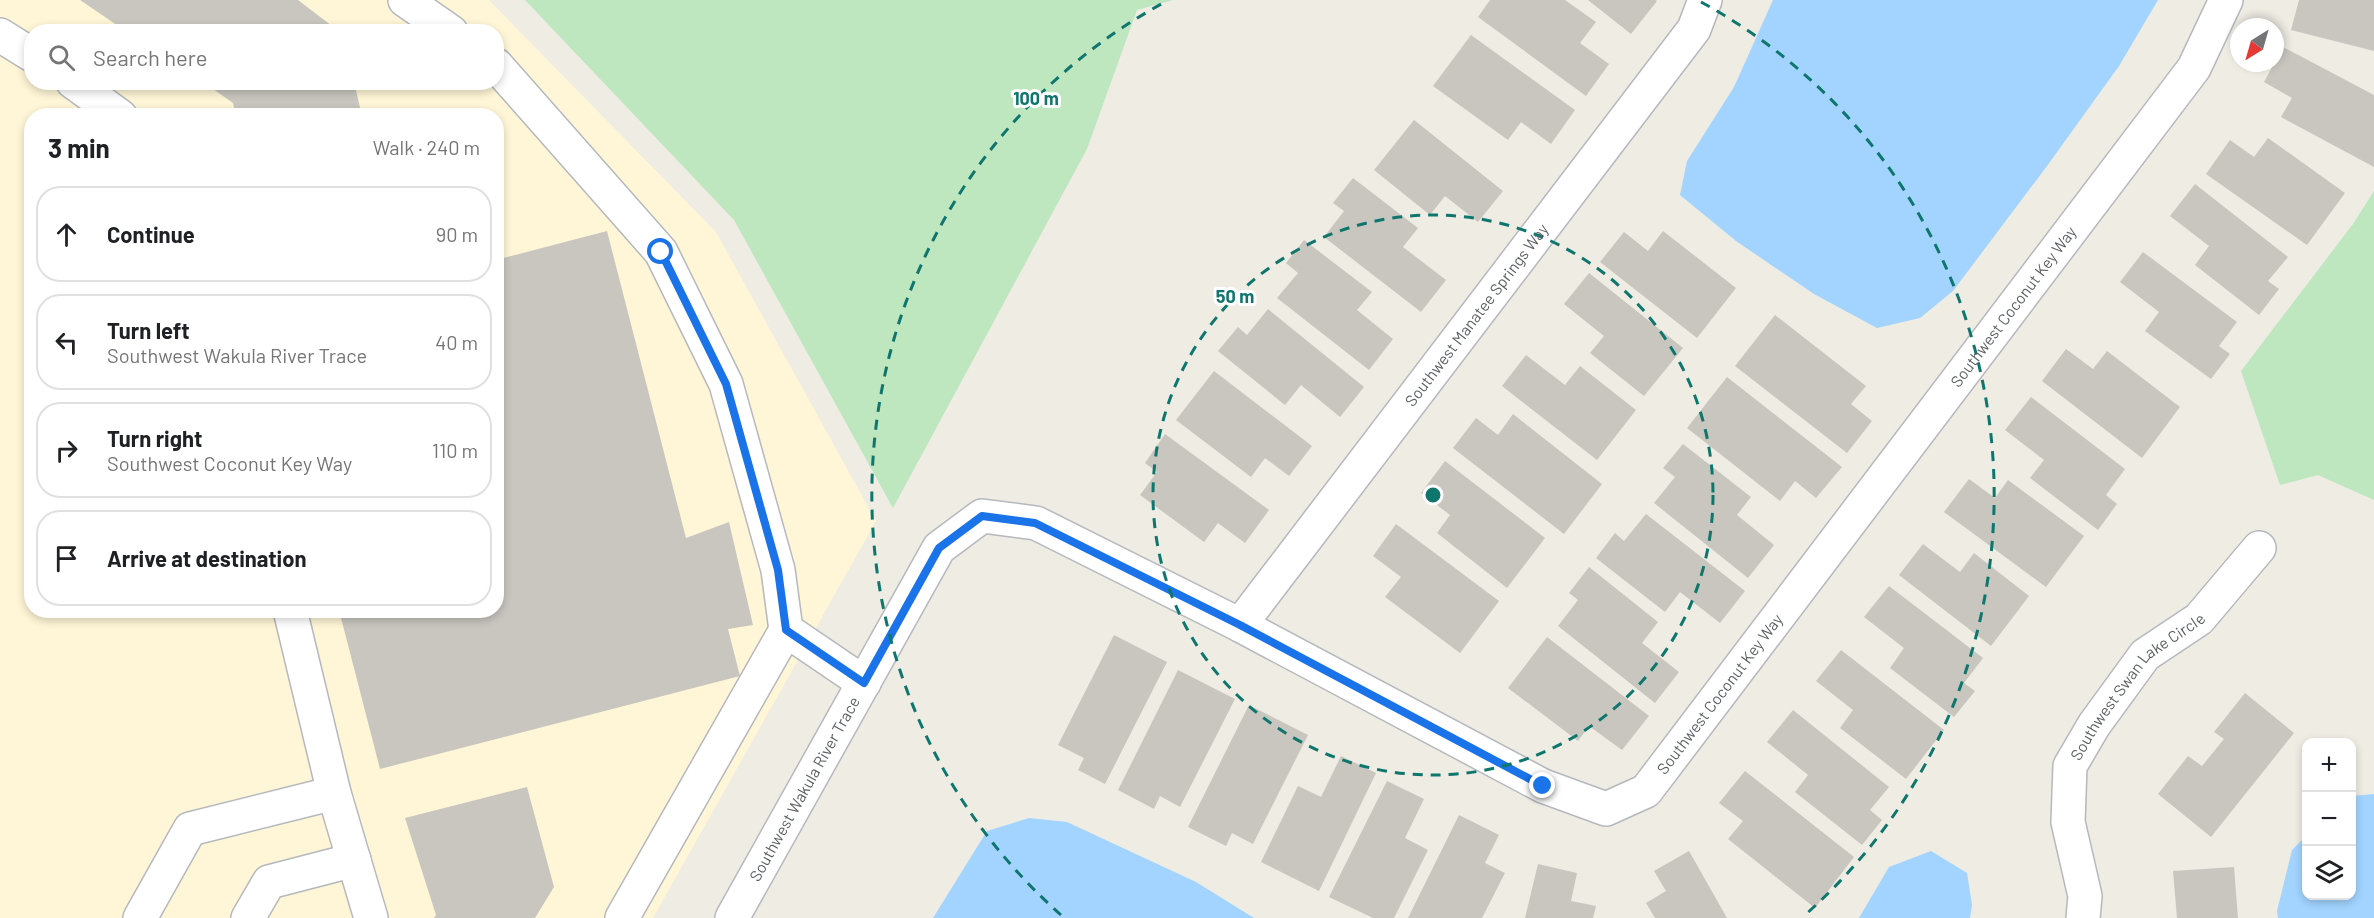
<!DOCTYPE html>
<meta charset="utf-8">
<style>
:root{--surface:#fff;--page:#f2f2f2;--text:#202124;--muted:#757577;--line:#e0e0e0}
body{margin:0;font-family:Barlow,sans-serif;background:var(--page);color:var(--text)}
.controls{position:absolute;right:18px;bottom:18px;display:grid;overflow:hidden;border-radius:12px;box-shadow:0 3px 9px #0003}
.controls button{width:54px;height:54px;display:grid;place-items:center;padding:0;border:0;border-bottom:2px solid var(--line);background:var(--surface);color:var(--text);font:30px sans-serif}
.compass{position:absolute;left:2230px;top:18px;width:54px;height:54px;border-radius:50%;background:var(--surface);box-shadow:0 3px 9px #0003;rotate:217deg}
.stop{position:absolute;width:18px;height:18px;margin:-14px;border:4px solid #1a73e8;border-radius:50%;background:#fff}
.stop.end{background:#1a73e8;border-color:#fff;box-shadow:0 2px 6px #0008}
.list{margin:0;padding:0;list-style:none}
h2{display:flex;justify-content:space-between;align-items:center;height:78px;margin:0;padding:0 24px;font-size:26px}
h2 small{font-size:20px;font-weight:400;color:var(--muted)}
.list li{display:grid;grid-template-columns:39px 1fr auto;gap:18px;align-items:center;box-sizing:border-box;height:96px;margin:0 12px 12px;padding:0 12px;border:2px solid var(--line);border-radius:24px}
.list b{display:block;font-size:22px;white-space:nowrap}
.list p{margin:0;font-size:20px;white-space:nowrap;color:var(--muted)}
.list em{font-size:20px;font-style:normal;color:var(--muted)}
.icon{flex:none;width:33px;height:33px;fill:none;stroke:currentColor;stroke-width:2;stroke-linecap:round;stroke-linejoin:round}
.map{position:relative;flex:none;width:2374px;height:918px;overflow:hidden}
.search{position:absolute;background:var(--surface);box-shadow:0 3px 9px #0003;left:24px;top:24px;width:480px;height:66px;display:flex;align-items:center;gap:15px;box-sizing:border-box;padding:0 21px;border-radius:24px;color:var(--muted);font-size:22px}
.panel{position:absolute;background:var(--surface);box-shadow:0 3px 9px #0003;left:24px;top:108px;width:480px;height:510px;border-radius:24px}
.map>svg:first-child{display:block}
.commercial{fill:#fff6d7;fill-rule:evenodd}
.green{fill:#bee6bf}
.water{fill:#a2d4ff}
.building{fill:#c9c6c0}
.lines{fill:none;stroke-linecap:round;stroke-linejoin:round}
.minor-casing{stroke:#b5b8bd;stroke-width:36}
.minor{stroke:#fff;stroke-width:33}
.route{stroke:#1a73e8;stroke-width:8}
.ring{fill:none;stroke:#0f766e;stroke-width:3;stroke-dasharray:10 8}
.labels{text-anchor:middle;stroke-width:6;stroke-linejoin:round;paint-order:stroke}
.street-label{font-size:16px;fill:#5b5f64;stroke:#fff}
.centre{fill:#0f766e;stroke:#fff;stroke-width:3}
.ring-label{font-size:18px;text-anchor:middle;font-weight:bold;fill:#0f766e;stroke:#fff;stroke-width:6;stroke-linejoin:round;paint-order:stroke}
</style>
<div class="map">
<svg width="2374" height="918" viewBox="0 0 2374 918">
<rect width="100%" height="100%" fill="#eeece3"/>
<path class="commercial" d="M0,0H489L716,232L876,521L653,918H0ZM32,32H496V82H32ZM32,116H496V610H32Z"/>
<g class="green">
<polygon points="525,0 1173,0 1137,10 1087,149 893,508 734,220"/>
<polygon points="2374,191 2374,500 2318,475 2280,485 2241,371 2353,224"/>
</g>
<g class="water">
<polygon points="1773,0 2158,0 2119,66 2047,166 1953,291 1920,318 1877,328 1814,294 1736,241 1680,195 1687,161 1734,87"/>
<polygon points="2374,794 2374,918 2278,918 2277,911 2292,850 2306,836 2306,896 2352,896 2352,796"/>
<polygon points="1029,818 1067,822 1196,882 1254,918 933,918 987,831"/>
<polygon points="1931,851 1967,873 1972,905 1970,918 1859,918 1889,867"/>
</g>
<g class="building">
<polygon points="80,0 298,0 340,32 127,32"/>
<polygon points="1490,0 1565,0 1596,22 1580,43 1609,64 1586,96 1478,17"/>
<polygon points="1588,0 1655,0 1657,1 1631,34"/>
<polygon points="2299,0 2374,0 2374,51 2291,30"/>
<polygon points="1471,35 1575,110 1551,144 1521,122 1508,140 1433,86"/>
<polygon points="2283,47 2374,95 2374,167 2281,117 2292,98 2264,82"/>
<polygon points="203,82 354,82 362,116 236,116 233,103"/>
<polygon points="1414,120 1503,191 1478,222 1445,196 1430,215 1374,170"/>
<polygon points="2268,138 2345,193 2307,245 2206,174 2230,140 2254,157"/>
<polygon points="1353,178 1418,228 1403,247 1446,280 1421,312 1324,237 1344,211 1333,203"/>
<polygon points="2195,184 2288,257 2268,281 2279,289 2259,315 2195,265 2209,246 2170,216"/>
<polygon points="607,231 686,538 729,522 753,625 728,629 740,676 380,769 339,610 496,610 496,260"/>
<polygon points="1663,231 1736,288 1697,338 1600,262 1624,232 1648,251"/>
<polygon points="1304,240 1372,292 1357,310 1393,339 1369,370 1277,298 1298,273 1286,263"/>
<polygon points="2143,252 2237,322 2219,346 2230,354 2211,379 2145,331 2159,312 2120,282"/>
<polygon points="1589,273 1683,348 1644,396 1590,353 1604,336 1564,304"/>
<polygon points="1268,309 1364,387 1340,417 1301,385 1285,405 1218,351 1238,327 1247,335"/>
<polygon points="1775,315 1866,386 1851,404 1872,421 1847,453 1735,366"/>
<polygon points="2066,349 2093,369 2107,351 2180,407 2142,458 2042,381"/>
<polygon points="1526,355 1565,385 1580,366 1636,410 1597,460 1502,386"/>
<polygon points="1214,371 1312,446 1289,476 1265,458 1251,477 1176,420"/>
<polygon points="1727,377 1842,467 1816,498 1795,481 1780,501 1687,428"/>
<polygon points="2031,397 2125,469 2106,495 2117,504 2098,530 2030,478 2044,460 2005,430"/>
<polygon points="1513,414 1602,484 1564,534 1453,448 1476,418 1498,435"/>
<polygon points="1165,434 1269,510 1245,543 1218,523 1204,542 1140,495 1157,472 1145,463"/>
<polygon points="1683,444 1751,497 1737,515 1774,545 1748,578 1654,503 1675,477 1663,468"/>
<polygon points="1445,461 1545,538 1507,588 1437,533 1450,515 1421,493"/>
<polygon points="1969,479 1995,498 2008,480 2084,536 2046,587 1944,512"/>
<polygon points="1646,514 1745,591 1720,623 1680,592 1665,612 1596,558 1615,533 1624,541"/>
<polygon points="1396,524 1499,601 1460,653 1385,597 1401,577 1373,556"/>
<polygon points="1923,544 1960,572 1974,553 2029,596 1991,646 1899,575"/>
<polygon points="1589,567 1658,622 1642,643 1679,672 1655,703 1558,626 1578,600 1569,593"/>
<polygon points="1889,586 1983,658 1964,683 1975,691 1954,717 1890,668 1904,648 1864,617"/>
<polygon points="1114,635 1167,662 1105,784 1078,770 1084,758 1058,745"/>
<polygon points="1547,637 1649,716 1622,750 1589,726 1578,741 1508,688"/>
<polygon points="1841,650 1944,730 1906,779 1840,728 1853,710 1816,681"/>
<polygon points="1178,670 1235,699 1180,807 1160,796 1154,809 1118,790"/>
<polygon points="2245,693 2294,733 2211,837 2158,794 2188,756 2202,766 2224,739 2214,732"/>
<polygon points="1249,705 1308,735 1253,844 1232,833 1226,846 1188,827"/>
<polygon points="1793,710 1889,787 1870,810 1882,820 1862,845 1795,792 1808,775 1767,742"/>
<polygon points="1341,756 1376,773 1319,891 1261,862 1298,786 1321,797"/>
<polygon points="1745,771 1854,857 1815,908 1728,839 1743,821 1719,803"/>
<polygon points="1387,781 1424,799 1405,838 1428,850 1394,918 1373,918 1329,897"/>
<polygon points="527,787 554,887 535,918 434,918 436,915 405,818"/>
<polygon points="1459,815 1499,835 1485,863 1505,873 1482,918 1408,918"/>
<polygon points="1689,851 1727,918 1655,918 1646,903 1666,891 1654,871"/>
<polygon points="1538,864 1577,873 1571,901 1596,906 1593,918 1525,918"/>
<polygon points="2234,867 2238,918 2177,918 2173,871"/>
</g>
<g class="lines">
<g class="minor-casing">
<g id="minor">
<polyline points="405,0 451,32"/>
<polyline points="0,35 32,55"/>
<polyline points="496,65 661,252 726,384 778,570 786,630"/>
<polyline points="73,82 120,116"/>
<polyline points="290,610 334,793 371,918"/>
<path id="s1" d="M1240,625L1694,29L1705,0"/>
<polyline points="140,918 190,829 334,793"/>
<polyline points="248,918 269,882 354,860"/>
<polyline points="622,918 786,630 864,683"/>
<path id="s2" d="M732,918L939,548L982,516L1036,523L1240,625L1543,786L1606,809L1646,791L2194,68L2226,0"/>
<path id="s3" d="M2083,918L2085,896L2068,822L2070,766L2094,725L2145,655L2199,619L2259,548"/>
</g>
</g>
<use href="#minor" class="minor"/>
</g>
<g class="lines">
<polyline class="route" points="661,252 726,384 778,570 786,630 864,683 939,548 982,516 1035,523 1240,625 1543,786"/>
</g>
<g class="ring">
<circle cx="1433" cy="495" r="280"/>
<path d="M1061 915A561 561 0 0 1 1165 2M1701 2A561 561 0 0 1 1805 915"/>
</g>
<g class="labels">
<g class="street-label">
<text dy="6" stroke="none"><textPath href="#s2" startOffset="1822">Southwest Coconut Key Way</textPath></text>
<text dy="6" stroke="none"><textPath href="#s1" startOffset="390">Southwest Manatee Springs Way</textPath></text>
<text dy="6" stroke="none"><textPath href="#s3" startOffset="260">Southwest Swan Lake Circle</textPath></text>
<text dy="6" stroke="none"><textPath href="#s2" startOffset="1336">Southwest Coconut Key Way</textPath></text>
<text dy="6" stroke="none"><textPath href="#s2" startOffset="148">Southwest Wakula River Trace</textPath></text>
</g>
</g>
<circle cx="1433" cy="495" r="9" class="centre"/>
<g class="ring-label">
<text x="1036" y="105">100 m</text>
<text x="1235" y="303">50 m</text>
</g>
</svg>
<div class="controls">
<button>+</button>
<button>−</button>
<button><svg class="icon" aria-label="layers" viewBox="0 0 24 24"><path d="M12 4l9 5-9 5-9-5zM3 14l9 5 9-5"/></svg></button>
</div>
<svg class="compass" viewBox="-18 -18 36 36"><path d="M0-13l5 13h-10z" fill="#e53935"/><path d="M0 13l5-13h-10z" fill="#757577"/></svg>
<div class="stop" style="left:661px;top:252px"></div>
<div class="stop end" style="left:1543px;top:786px"></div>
<div class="search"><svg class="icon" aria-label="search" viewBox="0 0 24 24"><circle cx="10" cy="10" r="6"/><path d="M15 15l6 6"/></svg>Search here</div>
<section class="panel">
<h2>3 min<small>Walk · 240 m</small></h2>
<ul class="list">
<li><svg class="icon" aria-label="ahead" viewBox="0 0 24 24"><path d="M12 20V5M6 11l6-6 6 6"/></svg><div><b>Continue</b></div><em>90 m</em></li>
<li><svg class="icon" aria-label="left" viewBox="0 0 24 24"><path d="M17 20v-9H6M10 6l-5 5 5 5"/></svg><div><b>Turn left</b><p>Southwest Wakula River Trace</p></div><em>40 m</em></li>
<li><svg class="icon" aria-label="right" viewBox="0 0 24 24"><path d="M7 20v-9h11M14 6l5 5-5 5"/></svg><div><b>Turn right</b><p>Southwest Coconut Key Way</p></div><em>110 m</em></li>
<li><svg class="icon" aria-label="arrive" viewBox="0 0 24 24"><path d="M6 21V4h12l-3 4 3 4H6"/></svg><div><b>Arrive at destination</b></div></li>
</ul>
</section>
</div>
